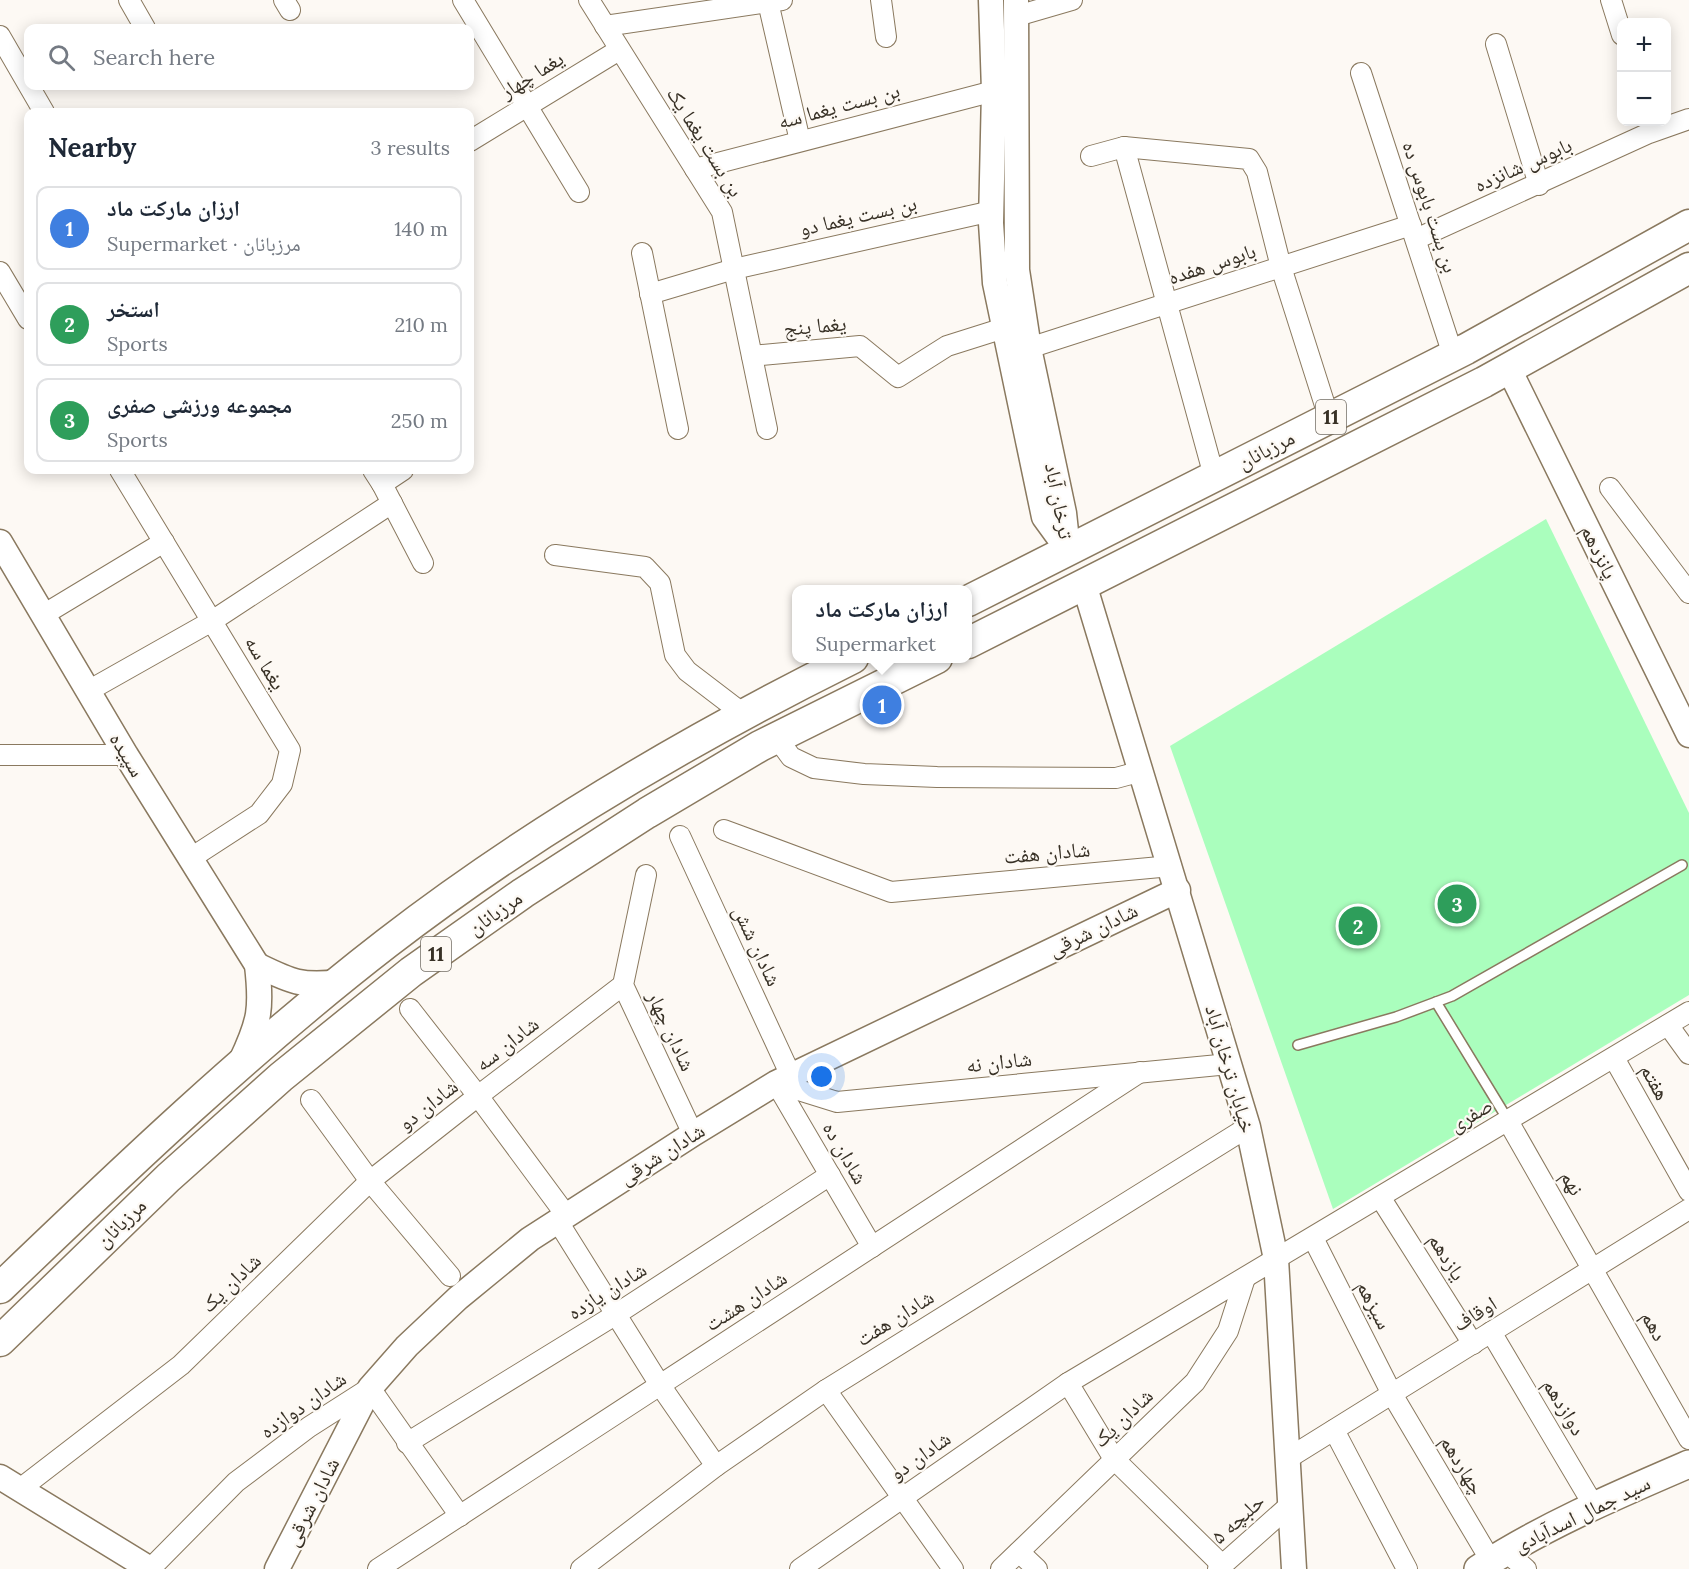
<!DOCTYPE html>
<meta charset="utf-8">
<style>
:root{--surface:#fff;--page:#f2f2f3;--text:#1f2937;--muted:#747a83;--line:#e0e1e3;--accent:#d93025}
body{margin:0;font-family:Lora,"Noto Naskh Arabic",serif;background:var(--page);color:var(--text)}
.controls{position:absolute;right:18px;top:18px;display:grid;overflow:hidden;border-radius:12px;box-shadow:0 3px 15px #0003}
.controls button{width:54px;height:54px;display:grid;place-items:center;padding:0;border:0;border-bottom:2px solid var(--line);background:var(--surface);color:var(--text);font:30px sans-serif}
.you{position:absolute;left:822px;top:1077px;width:21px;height:21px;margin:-15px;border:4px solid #fff;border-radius:50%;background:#1a73e8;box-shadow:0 0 0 9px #1a73e833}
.badge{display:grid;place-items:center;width:39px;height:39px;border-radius:50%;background:var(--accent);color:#fff;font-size:20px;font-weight:700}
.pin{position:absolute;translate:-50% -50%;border:3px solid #fff;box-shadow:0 2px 6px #0006}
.popup{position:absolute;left:792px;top:585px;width:180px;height:78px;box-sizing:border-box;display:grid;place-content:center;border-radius:12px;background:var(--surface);filter:drop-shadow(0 2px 4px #0005);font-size:20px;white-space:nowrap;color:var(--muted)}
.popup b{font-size:22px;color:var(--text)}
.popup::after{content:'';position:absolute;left:50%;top:100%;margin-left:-12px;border:12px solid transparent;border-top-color:var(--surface)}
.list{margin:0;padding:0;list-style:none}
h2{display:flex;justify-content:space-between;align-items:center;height:78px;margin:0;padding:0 24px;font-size:26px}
h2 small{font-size:20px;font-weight:400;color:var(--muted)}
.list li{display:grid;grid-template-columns:39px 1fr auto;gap:18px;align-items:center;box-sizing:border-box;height:84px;margin:0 12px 12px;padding:0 12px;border:2px solid var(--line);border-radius:12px}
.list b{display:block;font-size:22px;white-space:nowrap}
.list p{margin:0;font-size:20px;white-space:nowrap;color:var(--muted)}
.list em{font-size:20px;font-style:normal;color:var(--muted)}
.icon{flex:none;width:33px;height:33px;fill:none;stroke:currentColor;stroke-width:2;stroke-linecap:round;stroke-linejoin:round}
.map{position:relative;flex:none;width:1689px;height:1569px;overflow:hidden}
.search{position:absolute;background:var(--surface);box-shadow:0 3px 15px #0003;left:24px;top:24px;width:450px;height:66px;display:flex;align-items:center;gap:15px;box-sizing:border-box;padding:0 21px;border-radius:12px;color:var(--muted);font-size:22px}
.panel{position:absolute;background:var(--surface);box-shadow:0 3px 15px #0003;left:24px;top:108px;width:450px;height:366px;border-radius:12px}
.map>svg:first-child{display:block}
.green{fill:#aafebd}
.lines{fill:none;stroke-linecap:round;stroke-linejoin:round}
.service-casing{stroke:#8a795f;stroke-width:12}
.minor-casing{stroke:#8a795f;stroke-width:22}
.tertiary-casing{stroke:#8a795f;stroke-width:27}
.secondary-casing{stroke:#8a795f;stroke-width:30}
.primary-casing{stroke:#8a795f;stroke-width:33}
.service{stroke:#fff;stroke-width:9}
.minor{stroke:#fff;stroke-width:20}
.tertiary{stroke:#fff;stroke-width:24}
.secondary{stroke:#fff;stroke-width:27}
.primary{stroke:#fff;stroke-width:30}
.labels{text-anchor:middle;stroke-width:4.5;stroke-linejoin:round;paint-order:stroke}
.shield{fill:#fdf9f4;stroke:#736d64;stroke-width:1.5}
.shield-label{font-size:20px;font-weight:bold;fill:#383126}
.street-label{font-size:21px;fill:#383126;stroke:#fdf9f4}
</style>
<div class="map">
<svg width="1689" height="1569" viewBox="0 0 1689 1569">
<rect width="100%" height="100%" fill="#fdf9f4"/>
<polygon class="green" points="1546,519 1689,813 1689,995 1333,1209 1170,746"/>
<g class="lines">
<g class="service-casing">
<g id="service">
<polyline points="1436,1002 1508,1120"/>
<polyline points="1298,1045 1396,1017 1452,996 1682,865"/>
</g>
</g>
<g class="minor-casing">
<g id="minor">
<polyline points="129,0 145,28"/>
<polyline points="284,0 290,10"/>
<polyline points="463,0 579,192"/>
<polyline points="589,0 722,212 767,429"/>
<polyline points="881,0 886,37"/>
<polyline points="1611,0 1622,35"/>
<polyline points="768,2 800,141"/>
<polyline points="1017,16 1072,0"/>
<polyline points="605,26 782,0"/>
<polyline points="0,36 44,112"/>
<polyline points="1496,44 1539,185"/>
<polyline points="1361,73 1453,355"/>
<polyline points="470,141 619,50"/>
<polyline points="1124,147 1214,476"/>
<polyline points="1091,156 1124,147 1249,159 1257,172 1281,267 1329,418"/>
<polyline points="695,169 994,91"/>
<polyline points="1416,239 1649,133 1689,119"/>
<polyline points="642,253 678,429"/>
<polyline points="0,272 28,319"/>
<polyline points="650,294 734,269 992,211"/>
<polyline points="1029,348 1411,225"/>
<polyline points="752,356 860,346 898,377 947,346 1004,328"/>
<polyline points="120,470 290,750 282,784 259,814 191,858"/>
<polyline points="373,470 382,484 403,470"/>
<polyline points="382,484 423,563"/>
<polyline points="1610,488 1689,593"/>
<polyline points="555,555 645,567 660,583 675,655 687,671 742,713"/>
<polyline points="43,615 164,542"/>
<polyline points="88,691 212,621 392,503"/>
<polyline points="777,738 791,757 814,768 864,774 937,777 1116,778 1142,771"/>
<polyline points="0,755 126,755"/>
<polyline points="724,830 891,892 1171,866"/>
<polyline points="680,836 791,1076"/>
<polyline points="646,875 623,985 693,1134"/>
<polyline points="410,1009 478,1096 623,985"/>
<polyline points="1668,1025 1689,1054"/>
<polyline points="1614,1058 1689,1191"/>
<polyline points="776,1083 837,1102 1229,1064"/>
<polyline points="776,1083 872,1247"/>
<polyline points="311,1100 370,1181 478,1096 566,1215"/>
<polyline points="1508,1121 1689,1439"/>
<polyline points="1380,1197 1473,1344"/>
<polyline points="557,1220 660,1385 716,1466"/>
<polyline points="1313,1238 1392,1394 1491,1561"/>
<polyline points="1491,1332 1594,1506"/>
<polyline points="1068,1383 1114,1459 1222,1565"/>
<polyline points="826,1390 953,1569"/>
<polyline points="1334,1430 1407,1569"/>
<polyline points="407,1443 615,1315 830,1175"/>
<polyline points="1287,1459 1689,1209"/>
<polyline points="20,1489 181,1365 370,1181 450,1276"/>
<polyline points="1505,1551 1526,1569"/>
<polyline points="1019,1552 1037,1569"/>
<polyline points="150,1569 236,1482 309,1427 370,1388 460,1516"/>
<polyline points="378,1569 1140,1072"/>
<polyline points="581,1569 716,1466 826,1390 1248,1127"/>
<polyline points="800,1569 1068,1383 1689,1012"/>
<polyline points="1001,1569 1195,1382 1228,1331 1245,1278"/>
<polyline points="1218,1569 1290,1505"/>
</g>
</g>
<g class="tertiary-casing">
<g id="tertiary">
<polyline points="991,0 994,91 991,223 995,283 1044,517 1068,550"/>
<polyline points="1016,0 1017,270 1029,348 1064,513 1068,550"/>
<polyline points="1509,369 1689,735"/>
<path d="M0,542L126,755L257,965C262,1008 260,1021 241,1061"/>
<polyline points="1084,584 1248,1127 1276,1259 1294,1569"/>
<path d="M257,965C290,981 301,987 339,982"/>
<polyline points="0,1477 150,1569"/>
<polyline points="277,1569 370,1388 407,1346 458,1298 530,1239 693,1134 776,1083 1178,890"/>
</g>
</g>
<g class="secondary-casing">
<path id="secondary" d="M1478,1569C1544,1526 1617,1495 1689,1464"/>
</g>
<g class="primary-casing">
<g id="primary">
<polyline points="968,601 1466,349 1689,225"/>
<polyline points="968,643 1484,382 1689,268"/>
<path d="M0,1288C125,1168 250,1049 387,943C531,832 690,739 853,658"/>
<polyline points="0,1341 168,1178 281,1077 411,972 523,893 647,813 760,746 937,658"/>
</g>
</g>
<use href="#service" class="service"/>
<use href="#minor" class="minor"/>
<use href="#tertiary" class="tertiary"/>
<use href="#secondary" class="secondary"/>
<use href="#primary" class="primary"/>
</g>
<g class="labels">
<g class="shield">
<rect x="1316" y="400" width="30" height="34" rx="4.5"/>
<rect x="421" y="937" width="30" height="34" rx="4.5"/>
</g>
<g class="shield-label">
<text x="1331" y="424">11</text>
<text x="436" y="961">11</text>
</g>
<g class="street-label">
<text transform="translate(532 75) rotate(-32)" y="7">یغما چهار</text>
<text transform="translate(839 106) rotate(-15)" y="7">بن بست یغما سه</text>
<text transform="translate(705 142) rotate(58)" y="7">بن بست یغما یک</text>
<text transform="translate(1523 165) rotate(-24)" y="7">بابوس شانزده</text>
<text transform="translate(1430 207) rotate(72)" y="7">بن بست بابوس ده</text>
<text transform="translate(858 216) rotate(-13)" y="7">بن بست یغما دو</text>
<text transform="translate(1212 264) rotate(-18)" y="7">بابوس هفده</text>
<text transform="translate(815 326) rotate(-5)" y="7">یغما پنج</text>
<text transform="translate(1266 450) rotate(-27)" y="7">مرزبانان</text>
<text transform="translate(1059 501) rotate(79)" y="7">ترخان آباد</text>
<text transform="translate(1599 552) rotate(64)" y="7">پانزدهم</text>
<text transform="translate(265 663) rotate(59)" y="7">یغما سه</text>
<text transform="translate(127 755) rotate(59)" y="7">سپیده</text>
<text transform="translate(1047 853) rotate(-5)" y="7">شادان هفت</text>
<text transform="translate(495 913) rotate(-35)" y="7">مرزبانان</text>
<text transform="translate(1093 930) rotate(-26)" y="7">شادان شرقی</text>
<text transform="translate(757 946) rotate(65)" y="7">شادان شش</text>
<text transform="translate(671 1031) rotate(65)" y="7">شادان چهار</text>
<text transform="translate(507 1044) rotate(-38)" y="7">شادان سه</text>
<text transform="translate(999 1062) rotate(-6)" y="7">شادان نه</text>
<text transform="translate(1230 1069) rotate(74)" y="7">خیابان ترخان آباد</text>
<text transform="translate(1655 1082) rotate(61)" y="7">هفتم</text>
<text transform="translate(428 1105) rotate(-38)" y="7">شادان دو</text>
<text transform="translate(1471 1115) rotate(-31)" y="7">صفری</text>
<text transform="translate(845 1153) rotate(60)" y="7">شادان ده</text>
<text transform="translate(662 1154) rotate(-32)" y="7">شادان شرقی</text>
<text transform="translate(1572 1183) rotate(60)" y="7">نهم</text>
<text transform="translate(121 1223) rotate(-44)" y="7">مرزبانان</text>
<text transform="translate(1447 1257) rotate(58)" y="7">یازدهم</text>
<text transform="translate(231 1283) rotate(-44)" y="7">شادان یک</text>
<text transform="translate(607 1291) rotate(-32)" y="7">شادان یازده</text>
<text transform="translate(746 1301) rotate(-33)" y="7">شادان هشت</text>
<text transform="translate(1374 1305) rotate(63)" y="7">سیزهم</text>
<text transform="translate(1475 1314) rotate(-32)" y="7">اوقاف</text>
<text transform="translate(895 1318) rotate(-32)" y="7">شادان هفت</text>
<text transform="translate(1654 1326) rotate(61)" y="7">دهم</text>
<text transform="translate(303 1405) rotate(-35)" y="7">شادان دوازده</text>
<text transform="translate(1564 1407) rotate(59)" y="7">دوازدهم</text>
<text transform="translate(1123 1418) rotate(-44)" y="7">شادان یک</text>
<text transform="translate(920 1456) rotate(-35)" y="7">شادان دو</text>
<text transform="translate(1462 1465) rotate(59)" y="7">چهاردهم</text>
<text transform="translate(312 1502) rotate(-63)" y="7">شادان شرقی</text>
<text transform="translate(1582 1514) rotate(-26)" y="7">سید جمال اسدآبادی</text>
<text transform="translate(1238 1519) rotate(-42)" y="7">حلبچه ۵</text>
</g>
</g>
</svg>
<div class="controls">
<button>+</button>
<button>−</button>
</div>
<div class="you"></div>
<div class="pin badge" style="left:882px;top:705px;background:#3f7fe0">1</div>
<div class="popup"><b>ارزان مارکت ماد</b>Supermarket</div>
<div class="pin badge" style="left:1358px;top:926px;background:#2e9e5b">2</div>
<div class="pin badge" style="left:1457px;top:904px;background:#2e9e5b">3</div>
<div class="search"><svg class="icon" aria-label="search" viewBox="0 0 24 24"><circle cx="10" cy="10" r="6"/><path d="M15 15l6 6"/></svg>Search here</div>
<section class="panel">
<h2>Nearby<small>3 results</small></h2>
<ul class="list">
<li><span class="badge" style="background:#3f7fe0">1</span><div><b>ارزان مارکت ماد</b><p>Supermarket · مرزبانان</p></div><em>140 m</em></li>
<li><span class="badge" style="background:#2e9e5b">2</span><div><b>استخر</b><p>Sports</p></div><em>210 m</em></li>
<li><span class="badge" style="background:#2e9e5b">3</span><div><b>مجموعه ورزشی صفری</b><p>Sports</p></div><em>250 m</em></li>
</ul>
</section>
</div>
